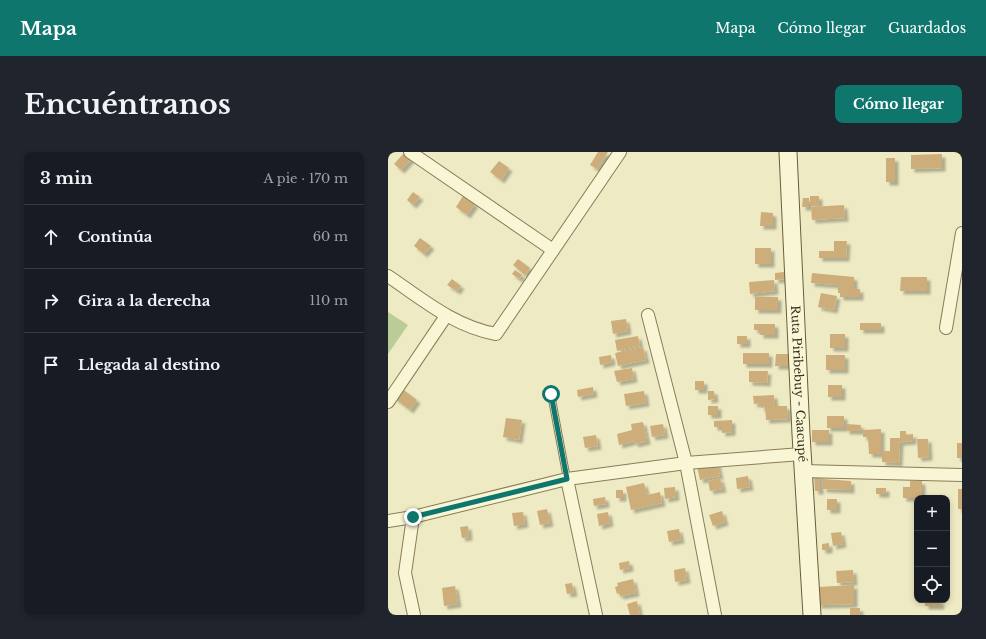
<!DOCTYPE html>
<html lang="es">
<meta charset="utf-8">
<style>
:root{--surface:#171b24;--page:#20242c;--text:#f1f3f6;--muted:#9ea1a6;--line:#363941;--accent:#0f766e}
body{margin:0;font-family:"Libre Baskerville",serif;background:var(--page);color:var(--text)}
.controls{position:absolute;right:12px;bottom:12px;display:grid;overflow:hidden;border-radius:8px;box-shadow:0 2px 6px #0003}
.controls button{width:36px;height:36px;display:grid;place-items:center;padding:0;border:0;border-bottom:1px solid var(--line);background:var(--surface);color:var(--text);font:20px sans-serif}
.stop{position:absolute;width:12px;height:12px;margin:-9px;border:3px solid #0f766e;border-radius:50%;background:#fff}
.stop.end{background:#0f766e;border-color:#fff;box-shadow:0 1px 4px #0008}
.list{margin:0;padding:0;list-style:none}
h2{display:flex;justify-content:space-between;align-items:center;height:52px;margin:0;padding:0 16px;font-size:17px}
h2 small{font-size:13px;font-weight:400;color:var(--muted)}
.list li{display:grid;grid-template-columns:26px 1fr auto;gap:12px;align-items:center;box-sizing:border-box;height:64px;padding:0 16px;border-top:1px solid var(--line)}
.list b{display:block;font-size:15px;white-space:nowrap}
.list em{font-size:13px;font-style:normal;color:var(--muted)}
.icon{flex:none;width:22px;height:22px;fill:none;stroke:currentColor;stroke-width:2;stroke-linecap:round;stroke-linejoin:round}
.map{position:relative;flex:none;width:574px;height:463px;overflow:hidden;border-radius:8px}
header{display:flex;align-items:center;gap:24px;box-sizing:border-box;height:56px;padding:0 20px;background:var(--accent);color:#fff}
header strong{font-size:19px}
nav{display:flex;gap:22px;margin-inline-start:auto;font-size:14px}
.intro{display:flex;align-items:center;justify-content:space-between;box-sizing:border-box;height:96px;padding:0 24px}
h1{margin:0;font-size:28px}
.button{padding:10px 18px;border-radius:8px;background:var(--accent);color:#fff;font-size:14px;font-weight:700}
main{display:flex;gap:24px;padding:0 24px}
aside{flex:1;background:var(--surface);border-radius:8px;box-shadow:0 2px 6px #0003}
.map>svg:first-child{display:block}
.green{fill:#bbcc97}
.building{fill:#cdad79;filter:url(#shadow)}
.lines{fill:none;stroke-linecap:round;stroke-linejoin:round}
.lane-casing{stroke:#897d5a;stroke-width:8}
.street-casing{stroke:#897d5a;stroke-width:14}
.secondary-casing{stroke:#6a5d3d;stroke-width:19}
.lane{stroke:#f9f6d6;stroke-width:6}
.street{stroke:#f9f6d6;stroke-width:12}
.secondary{stroke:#f9f6d6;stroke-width:17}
.route{stroke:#0f766e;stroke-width:5}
.labels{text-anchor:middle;stroke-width:3;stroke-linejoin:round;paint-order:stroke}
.street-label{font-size:12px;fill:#38301e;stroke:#f6f3d3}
</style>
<header>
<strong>Mapa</strong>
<nav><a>Mapa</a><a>Cómo llegar</a><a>Guardados</a></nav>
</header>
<div class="intro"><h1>Encuéntranos</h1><a class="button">Cómo llegar</a></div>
<main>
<aside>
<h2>3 min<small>A pie · 170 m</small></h2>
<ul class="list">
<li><svg class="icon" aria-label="ahead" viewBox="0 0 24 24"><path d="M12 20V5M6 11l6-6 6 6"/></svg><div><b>Continúa</b></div><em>60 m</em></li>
<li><svg class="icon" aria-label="right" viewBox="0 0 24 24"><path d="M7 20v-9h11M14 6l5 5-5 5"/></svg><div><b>Gira a la derecha</b></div><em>110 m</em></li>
<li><svg class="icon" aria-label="arrive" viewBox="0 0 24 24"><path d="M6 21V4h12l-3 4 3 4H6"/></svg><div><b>Llegada al destino</b></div></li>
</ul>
</aside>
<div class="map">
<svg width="574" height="463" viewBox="0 0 574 463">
<defs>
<filter id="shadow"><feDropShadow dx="3.5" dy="3.5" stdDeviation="1" flood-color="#0004"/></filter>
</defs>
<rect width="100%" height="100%" fill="#eeeac3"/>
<polygon class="green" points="0,160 20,173 0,202"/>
<g class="building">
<polygon points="210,0 220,0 209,17 202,13"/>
<polygon points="16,1 23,7 13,18 6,12"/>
<polygon points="554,2 554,16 523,17 523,3"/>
<rect x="498" y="6" width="9" height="24"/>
<polygon points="111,9 121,16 113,28 102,20"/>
<polygon points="25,40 32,45 25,53 19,48"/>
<polygon points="75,44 87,52 79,63 68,55"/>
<rect x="422" y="44" width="9" height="10"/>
<polygon points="415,46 421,46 421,55 414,55"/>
<polygon points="456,53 457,66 424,68 423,55"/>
<polygon points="373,60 385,61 385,74 372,74"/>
<polygon points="32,86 43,94 36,102 26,94"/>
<polygon points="446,89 459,89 458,106 431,106 431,99 446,99"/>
<rect x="367" y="96" width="16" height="16"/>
<polygon points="130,107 142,116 137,123 125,113"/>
<polygon points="127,118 134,123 131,127 124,122"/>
<polygon points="396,120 397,127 387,128 387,121"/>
<polygon points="424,121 466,125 466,137 472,137 472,145 452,145 452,141 450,141 450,133 423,131"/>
<polygon points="513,125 539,125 539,139 512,139"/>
<polygon points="64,127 73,134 69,139 59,133"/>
<polygon points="386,128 387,139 362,142 361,130"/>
<polygon points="433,141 449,144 446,158 430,155"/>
<rect x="367" y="145" width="23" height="13"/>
<polygon points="238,167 240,179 225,182 223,169"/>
<rect x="472" y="171" width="21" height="7"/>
<polygon points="366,172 387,172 387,183 372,183 372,178 366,178"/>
<rect x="442" y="182" width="15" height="14"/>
<polygon points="250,184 252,194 229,199 227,188"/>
<rect x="349" y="184" width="10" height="8"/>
<polygon points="255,195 258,208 230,214 227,201"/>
<rect x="355" y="201" width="26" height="11"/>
<polygon points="388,202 404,202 404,214 387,214"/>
<polygon points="223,203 224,210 212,213 211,205"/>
<rect x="438" y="203" width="19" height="15"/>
<polygon points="244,216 246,227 229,230 226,219"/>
<polygon points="361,219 380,219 379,231 361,230"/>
<rect x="307" y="229" width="9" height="9"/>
<rect x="440" y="233" width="14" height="12"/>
<polygon points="205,235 206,242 190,245 189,238"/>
<polygon points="13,236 29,248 22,258 6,246"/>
<polygon points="256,239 258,251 238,254 236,242"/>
<polygon points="320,239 326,239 327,247 320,248"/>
<polygon points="386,243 387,254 399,254 400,267 378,268 377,255 373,256 373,251 366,252 365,244"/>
<rect x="320" y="254" width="10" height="9"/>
<rect x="439" y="264" width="17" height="12"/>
<polygon points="118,266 134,268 131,288 115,285"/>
<polygon points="344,268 344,280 334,281 334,275 326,275 326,269"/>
<polygon points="255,270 259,289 247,292 246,289 231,293 229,282 244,278 243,272"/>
<polygon points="275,272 277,283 264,285 262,274"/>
<polygon points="458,272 473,273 473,279 458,279"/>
<polygon points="493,277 493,302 481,302 480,285 475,285 475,278"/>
<rect x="424" y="278" width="17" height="12"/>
<polygon points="512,279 518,279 518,283 525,282 525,289 512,290 511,311 494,310 494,299 502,299 502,286 512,286"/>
<polygon points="208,283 210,294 197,296 195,285"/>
<polygon points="529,287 540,287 541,305 530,306"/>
<rect x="569" y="291" width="5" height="15"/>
<polygon points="329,310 332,324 312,328 309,314"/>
<polygon points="432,322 432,339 427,339 426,323"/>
<polygon points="360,324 362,335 349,337 348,326"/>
<polygon points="332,326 335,337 322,339 320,329"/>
<polygon points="435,327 463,329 463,338 435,337"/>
<polygon points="522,329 534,329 534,346 515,346 515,335 522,335"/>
<polygon points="256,331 259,343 272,340 274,351 243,358 238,335"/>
<polygon points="287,335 288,345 277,347 276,336"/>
<rect x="488" y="336" width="10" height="6"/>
<rect x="570" y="337" width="4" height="20"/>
<rect x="228" y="338" width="7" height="8"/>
<polygon points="217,345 218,352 206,354 205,347"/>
<rect x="439" y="347" width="10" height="11"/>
<polygon points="159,357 162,371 152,373 149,359"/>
<polygon points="334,359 337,370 325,374 321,363"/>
<polygon points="135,360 137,372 126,374 124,361"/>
<polygon points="220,360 222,371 211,374 209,362"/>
<polygon points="80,374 81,385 74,386 72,375"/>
<polygon points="291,377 293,388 281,390 279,379"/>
<polygon points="453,380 455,392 445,394 443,381"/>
<polygon points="441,391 441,398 434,398 434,392"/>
<polygon points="241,409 242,416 232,418 231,411"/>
<polygon points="297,416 299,428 287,430 286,418"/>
<polygon points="465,418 466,430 449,431 448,419"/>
<polygon points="245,427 248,441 232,444 231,441 229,442 227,435 230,434 229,431"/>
<polygon points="184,431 186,441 179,442 177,432"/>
<polygon points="466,433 466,452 430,453 430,435"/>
<polygon points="67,434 70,452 56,454 54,436"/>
<polygon points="537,448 552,448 553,454 537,454"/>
<polygon points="249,449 252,463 242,463 239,452"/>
<rect x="462" y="456" width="10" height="7"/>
</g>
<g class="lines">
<g class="lane-casing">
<polyline id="lane" points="163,242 179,327"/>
</g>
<g class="street-casing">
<g id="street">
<polyline points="22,0 165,98"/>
<path d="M0,124C34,147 67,175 108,182L232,0"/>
<polyline points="260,163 298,311 327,463"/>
<polyline points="558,176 574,81"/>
<polyline points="0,250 58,164"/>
<polyline points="415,319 574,323"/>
<polyline points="179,327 208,463"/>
<polyline points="25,365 17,421 26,463"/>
<polyline points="0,369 25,365 179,327 298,311 414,302"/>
</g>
</g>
<g class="secondary-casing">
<g id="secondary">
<path id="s1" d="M400,0L413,282L424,463"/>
</g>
</g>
<use href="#lane" class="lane"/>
<use href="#street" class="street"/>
<use href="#secondary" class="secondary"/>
</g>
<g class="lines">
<polyline class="route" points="25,365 179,327 163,242"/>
</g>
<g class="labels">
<g class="street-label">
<text dy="4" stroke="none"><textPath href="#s1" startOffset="232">Ruta Piribebuy - Caacupé</textPath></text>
</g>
</g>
</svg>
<div class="controls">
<button>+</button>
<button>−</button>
<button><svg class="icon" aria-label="locate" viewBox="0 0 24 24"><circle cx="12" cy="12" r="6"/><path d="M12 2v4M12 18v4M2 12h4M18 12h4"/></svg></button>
</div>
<div class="stop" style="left:163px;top:242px"></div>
<div class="stop end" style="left:25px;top:365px"></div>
</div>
</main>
